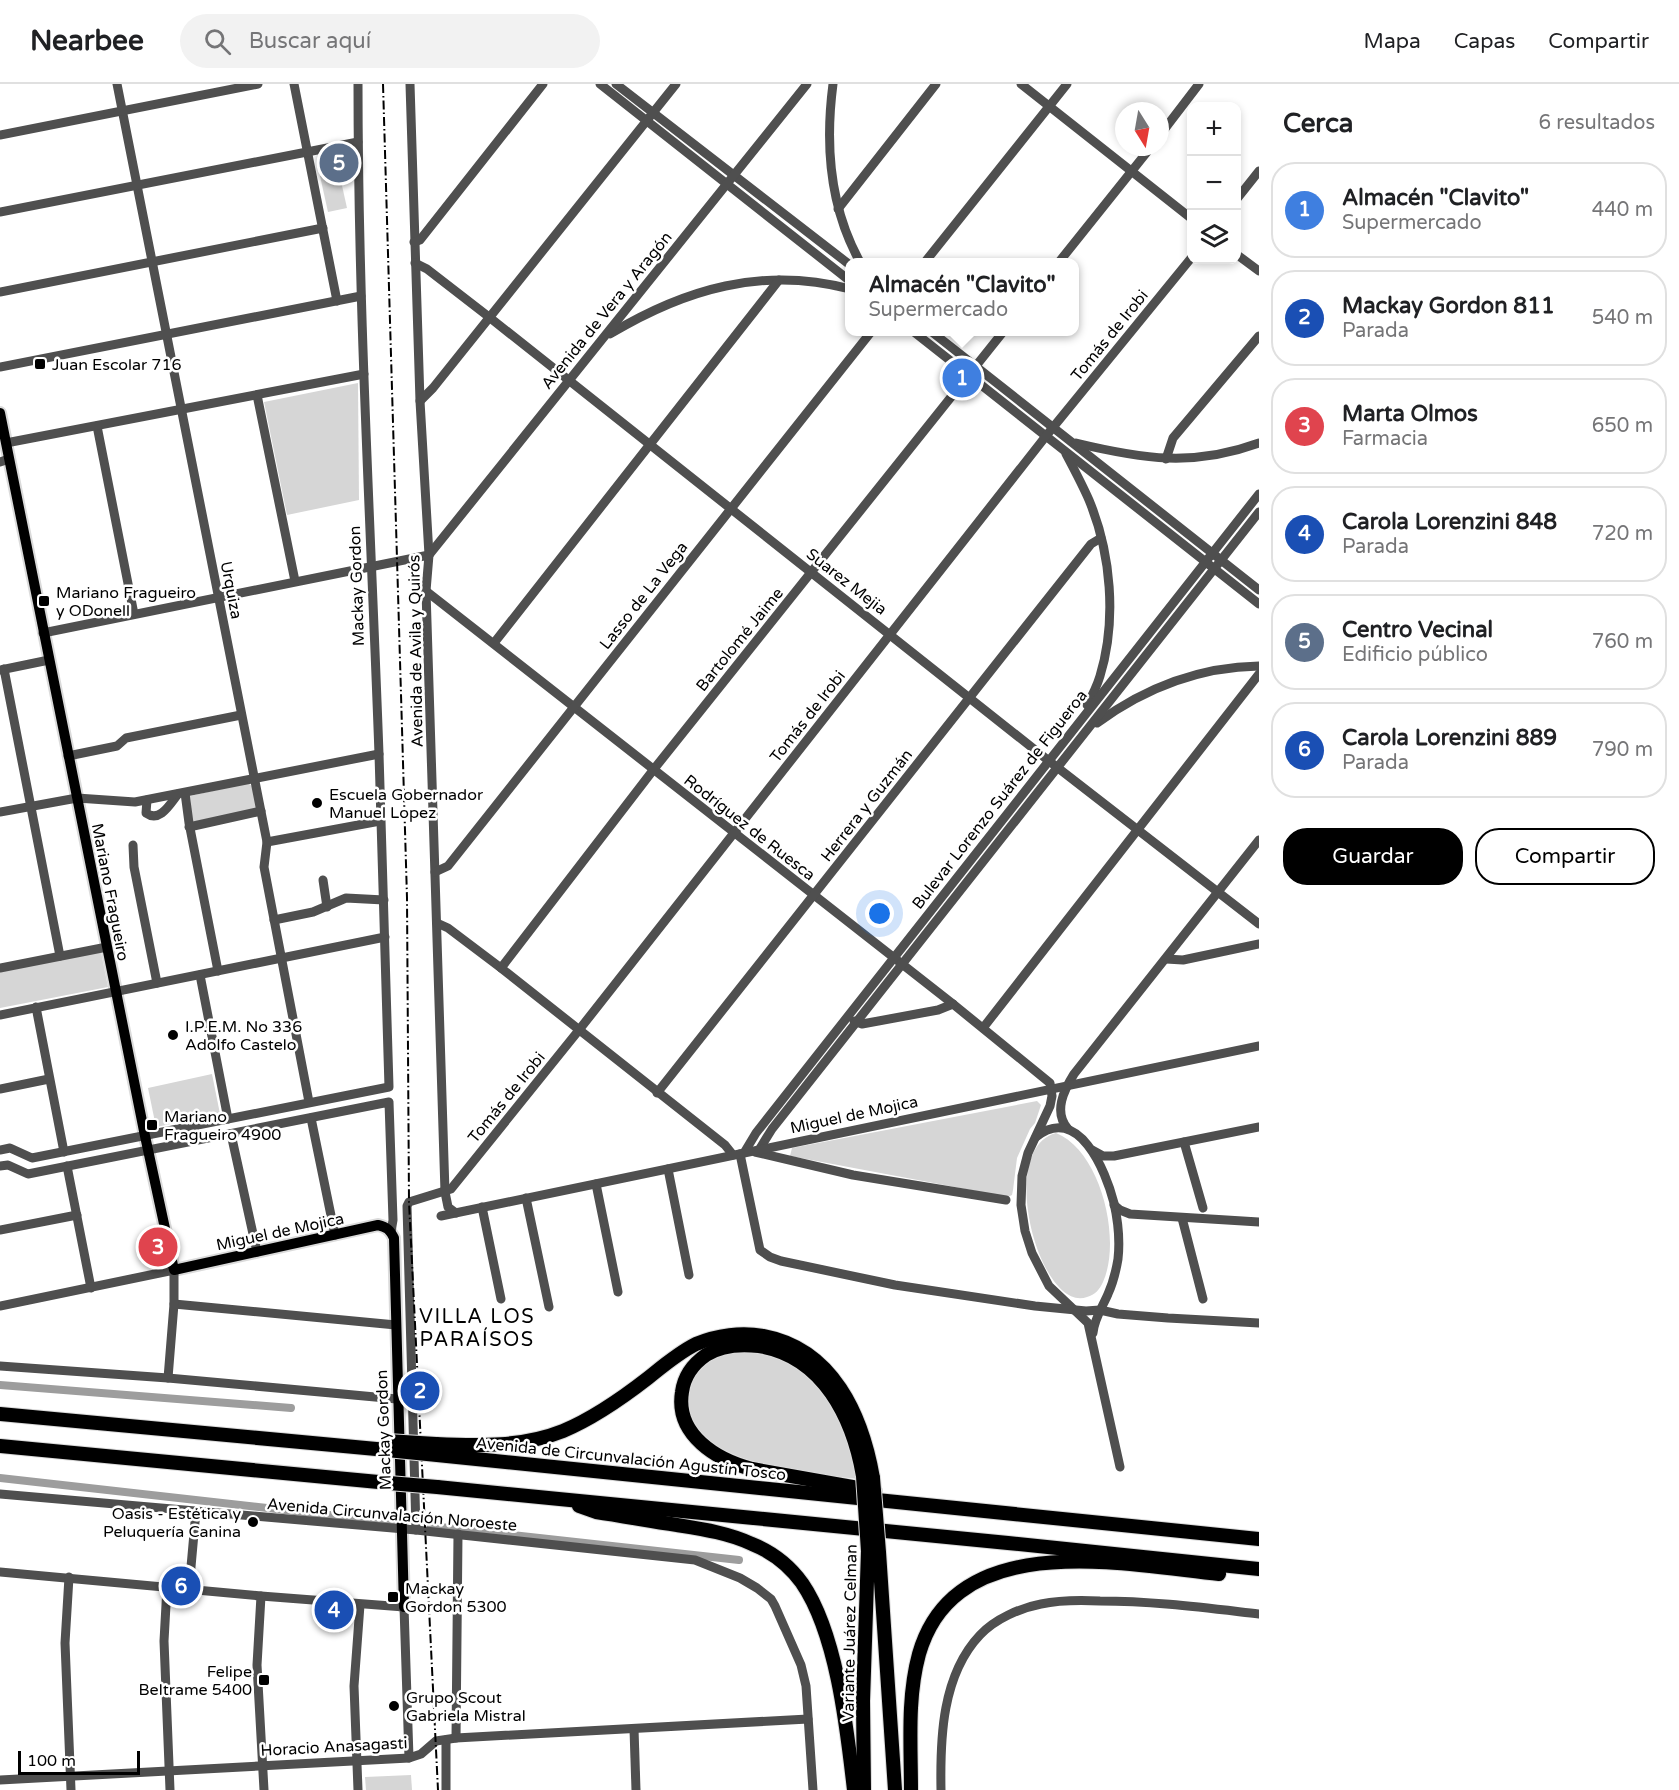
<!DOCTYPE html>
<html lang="es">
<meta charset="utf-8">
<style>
:root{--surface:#fff;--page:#f2f2f2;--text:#202124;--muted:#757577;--line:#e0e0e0;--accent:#000}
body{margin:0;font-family:"Varela Round",sans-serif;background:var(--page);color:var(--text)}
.controls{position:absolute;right:18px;top:18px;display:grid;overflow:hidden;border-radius:12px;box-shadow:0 3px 9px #0003}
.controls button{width:54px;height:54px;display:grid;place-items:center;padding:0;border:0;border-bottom:2px solid var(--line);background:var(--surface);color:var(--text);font:30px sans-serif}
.compass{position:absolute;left:1115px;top:18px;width:54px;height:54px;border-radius:50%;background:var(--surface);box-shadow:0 3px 9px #0003;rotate:169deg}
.scale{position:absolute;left:18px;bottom:15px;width:122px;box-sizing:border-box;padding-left:6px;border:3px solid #000;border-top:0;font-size:16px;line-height:21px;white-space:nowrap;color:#000;-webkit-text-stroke:4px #fff;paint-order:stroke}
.you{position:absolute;left:880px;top:830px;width:21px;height:21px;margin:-15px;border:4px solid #fff;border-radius:50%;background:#1a73e8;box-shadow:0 0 0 9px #1a73e833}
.badge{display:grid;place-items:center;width:39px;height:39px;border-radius:50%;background:var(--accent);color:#fff;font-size:20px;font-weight:700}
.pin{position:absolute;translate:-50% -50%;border:3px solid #fff;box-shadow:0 2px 6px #0006}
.popup{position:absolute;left:845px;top:174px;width:234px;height:78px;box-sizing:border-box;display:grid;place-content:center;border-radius:12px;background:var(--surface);filter:drop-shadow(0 2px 4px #0005);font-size:20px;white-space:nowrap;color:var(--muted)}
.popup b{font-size:22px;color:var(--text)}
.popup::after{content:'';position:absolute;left:50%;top:100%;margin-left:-12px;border:12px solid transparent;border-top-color:var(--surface)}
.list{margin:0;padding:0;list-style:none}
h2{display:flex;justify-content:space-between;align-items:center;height:78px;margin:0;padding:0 24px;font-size:26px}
h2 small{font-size:20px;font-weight:400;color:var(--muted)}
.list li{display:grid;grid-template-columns:39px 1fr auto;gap:18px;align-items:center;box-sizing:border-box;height:96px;margin:0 12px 12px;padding:0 12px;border:2px solid var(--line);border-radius:24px}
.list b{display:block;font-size:22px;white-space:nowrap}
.list p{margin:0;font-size:20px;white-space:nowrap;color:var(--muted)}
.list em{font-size:20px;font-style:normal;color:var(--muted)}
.actions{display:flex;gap:12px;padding:18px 24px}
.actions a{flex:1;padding:14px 0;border:2px solid var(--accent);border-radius:24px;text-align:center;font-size:21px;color:var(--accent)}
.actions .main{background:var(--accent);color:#fff}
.icon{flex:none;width:33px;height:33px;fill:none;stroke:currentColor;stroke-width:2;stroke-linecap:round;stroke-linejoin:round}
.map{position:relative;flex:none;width:1259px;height:1706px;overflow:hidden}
header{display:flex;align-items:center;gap:36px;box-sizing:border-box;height:84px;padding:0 30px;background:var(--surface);border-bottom:2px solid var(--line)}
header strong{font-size:28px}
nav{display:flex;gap:33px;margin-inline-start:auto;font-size:21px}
.search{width:420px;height:54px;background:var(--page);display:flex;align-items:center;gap:15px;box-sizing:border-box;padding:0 21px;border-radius:33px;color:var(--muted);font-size:22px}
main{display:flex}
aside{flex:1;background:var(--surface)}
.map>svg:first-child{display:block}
.green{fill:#d6d6d6}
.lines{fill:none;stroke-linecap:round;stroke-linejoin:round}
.canal{stroke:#9d9d9d;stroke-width:8}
.major-casing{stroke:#dbdbdb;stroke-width:14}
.highway-casing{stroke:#dbdbdb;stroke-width:16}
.minor{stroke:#4f4f4f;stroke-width:9}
.major{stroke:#000;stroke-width:10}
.highway{stroke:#000;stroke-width:14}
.rail{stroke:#000;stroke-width:2;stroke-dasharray:9 3 1.5 3;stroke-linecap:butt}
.highway-bridge-casing{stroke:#dbdbdb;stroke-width:16;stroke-linecap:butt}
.highway-bridge{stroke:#000;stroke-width:14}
.poi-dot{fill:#000;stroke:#fff;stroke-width:2}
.labels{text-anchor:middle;stroke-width:5;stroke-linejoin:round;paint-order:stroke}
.street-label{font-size:16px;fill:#000;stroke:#fff}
.poi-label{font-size:16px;fill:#000;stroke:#fff;text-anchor:start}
.quarter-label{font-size:20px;letter-spacing:1.5px;fill:#000;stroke:#fff}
</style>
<header>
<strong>Nearbee</strong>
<div class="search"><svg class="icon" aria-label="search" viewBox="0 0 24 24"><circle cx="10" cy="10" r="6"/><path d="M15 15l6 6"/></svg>Buscar aquí</div>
<nav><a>Mapa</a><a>Capas</a><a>Compartir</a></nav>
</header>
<main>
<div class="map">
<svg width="1259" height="1706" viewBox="0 0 1259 1706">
<rect width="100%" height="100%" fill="#fff"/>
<g class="green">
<polygon points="339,88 347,124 328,128 320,92"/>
<polygon points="358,299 359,416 287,431 264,318"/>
<polygon points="248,699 253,703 257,725 192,738 190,712"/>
<polygon points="101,868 108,903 0,924 0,888"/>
<polygon points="212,990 220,1030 156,1043 148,1004"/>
<polygon points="1037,1017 1041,1021 1035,1039 1030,1045 1017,1074 1013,1106 1012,1111 1008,1113 790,1072 792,1064"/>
<path d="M1056,1049C1101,1067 1122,1156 1103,1198C1100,1205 1095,1211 1087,1213C1040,1230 995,1065 1056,1049Z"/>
<path d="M734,1267C743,1267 753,1266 762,1268C823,1280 846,1340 858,1395C810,1389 674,1381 688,1306C693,1281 712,1272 734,1267Z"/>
<polygon points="411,1691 412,1706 366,1706 365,1693"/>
</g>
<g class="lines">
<g class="canal">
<polyline points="0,1301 291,1324"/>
<polyline points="0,1394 392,1438"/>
<polyline points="431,1442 739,1476"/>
</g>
<g class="major-casing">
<path id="major" d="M0,329L145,1052L174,1186L378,1141C387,1143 390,1146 394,1154L404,1523"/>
</g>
<g class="highway-casing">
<g id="highway">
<polyline points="0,1330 387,1366"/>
<path d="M436,1360C479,1362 523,1363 563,1347C594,1334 621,1315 648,1294C663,1282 678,1269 696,1260C717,1251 742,1248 763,1252C833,1265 862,1331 873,1394"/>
<polyline points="0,1362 389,1399"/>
<polyline points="437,1371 1259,1455"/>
<path d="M863,1392C853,1334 823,1272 759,1262C741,1260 721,1261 706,1271C693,1280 684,1293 682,1308C675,1351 717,1376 752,1385L875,1407"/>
<polyline points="437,1403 1008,1459 1259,1485"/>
<path d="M579,1422L596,1428C623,1432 650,1437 677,1441C702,1445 729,1449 752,1460C772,1468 789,1481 802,1499C837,1550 847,1645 854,1706"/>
<polyline points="879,1468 895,1706"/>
<polyline points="864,1706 863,1617 868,1467"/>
<path d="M911,1706C911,1661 907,1614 919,1570C955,1444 1121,1480 1219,1490"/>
</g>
</g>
<g class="minor">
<polyline points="117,0 267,758 264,783 309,1018"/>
<polyline points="294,0 337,217"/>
<polyline points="410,0 420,317 429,471 426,507 445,1108 448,1123 456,1129"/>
<polyline points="600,0 850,197"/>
<polyline points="616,0 850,181"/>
<path d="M833,0C825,61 830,124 860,178"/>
<polyline points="1021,0 1192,135"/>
<polyline points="0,51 258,0"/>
<polyline points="1160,51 1199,0"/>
<polyline points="1236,116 1259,87"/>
<polyline points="838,125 936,0"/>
<polyline points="0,128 358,58"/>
<polyline points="414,158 420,156 543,0"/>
<polyline points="1236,170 1259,187"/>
<polyline points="925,178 1067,0"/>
<polyline points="1059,178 1151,63"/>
<polyline points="415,179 427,185 489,233 1049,677 1259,840"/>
<polyline points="0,208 323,144"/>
<polyline points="914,248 1259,520"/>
<polyline points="932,248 1259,506"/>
<path d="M610,250C685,205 763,182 850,205"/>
<polyline points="0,283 361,212"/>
<polyline points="257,311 295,497"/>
<polyline points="420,317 433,304 676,0"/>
<polyline points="97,342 134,530"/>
<polyline points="6,359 364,290"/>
<path d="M1076,359C1142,375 1194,383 1259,359"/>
<path d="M1066,370C1074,385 1082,400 1089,416C1111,469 1117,536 1100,592C1097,602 1092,612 1087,621"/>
<polyline points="1166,375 1173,354 1259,252"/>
<polyline points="0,378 9,375"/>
<polyline points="429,471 807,0"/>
<polyline points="426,507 953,920 1050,999 1052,1012 1050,1022 1028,1069 1022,1092 1021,1121 1025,1147 1032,1169 1049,1202 1088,1239 1120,1383"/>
<polyline points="43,549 429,471"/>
<polyline points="494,559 779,196"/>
<polyline points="4,585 60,872"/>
<polyline points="0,586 49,576"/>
<path d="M1097,639C1145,604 1199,583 1259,582"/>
<polyline points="68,672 117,662 126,654 241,631"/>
<polyline points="185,709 189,739 218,887"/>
<path d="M147,716L146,729C160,739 170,720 178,710"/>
<polyline points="0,728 77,714 135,718 379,670"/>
<polyline points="189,743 261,727"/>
<polyline points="267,758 380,737"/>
<polyline points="133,761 134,783 157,899"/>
<polyline points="435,788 448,782 871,248"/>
<polyline points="323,796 327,823"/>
<polyline points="274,836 313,828 346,814 384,816"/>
<polyline points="437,839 448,844 501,884 725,1061 733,1071"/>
<polyline points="1166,875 1183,876 1259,860"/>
<polyline points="0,884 107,863"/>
<polyline points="501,884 654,685 1003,248"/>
<polyline points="200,891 228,1035"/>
<polyline points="36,923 64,1068"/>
<polyline points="0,931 385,853"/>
<polyline points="854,937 862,940 938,926 953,920"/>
<polyline points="983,944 1259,590"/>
<polyline points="0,1005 49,995"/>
<polyline points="657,1009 1091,460 1101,454"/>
<polyline points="311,1034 335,1151"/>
<path d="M1068,1045C1053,1028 1064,1006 1074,990L1259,756"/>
<polyline points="231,1050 257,1168"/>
<path d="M1036,1053C1078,1019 1106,1087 1114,1119C1118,1137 1120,1157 1118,1175C1116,1187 1113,1199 1108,1210C1103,1222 1094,1235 1093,1249"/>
<polyline points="1184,1058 1203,1124"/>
<path d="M0,1066L10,1064L32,1074L389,1003C386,892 383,781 379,670C371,447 358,224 358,0"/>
<polyline points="759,1066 772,1045 1259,428"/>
<polyline points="1092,1066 1103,1072 1114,1072 1259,1043"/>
<polyline points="755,1068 853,1091 1006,1116"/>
<polyline points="744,1069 756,1049 1259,410"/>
<polyline points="740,1070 760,1166 770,1173 781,1177 895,1201 1035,1222 1086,1227 1100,1226 1118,1230 1168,1234 1259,1239"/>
<polyline points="0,1082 8,1081 28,1090 389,1018 393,1136 391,1148"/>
<polyline points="67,1082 91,1204"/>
<polyline points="668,1085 689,1191"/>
<polyline points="596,1100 618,1208"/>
<polyline points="526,1114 549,1223"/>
<polyline points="1114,1121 1120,1126 1130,1130 1259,1138"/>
<polyline points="482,1123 501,1215"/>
<polyline points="441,1132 1259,962"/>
<polyline points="1182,1134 1203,1215"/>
<polyline points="0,1146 77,1131"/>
<polyline points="174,1220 396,1241"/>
<polyline points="0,1222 174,1186 174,1220 168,1294"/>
<polyline points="0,1282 168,1294 397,1315"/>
<polyline points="0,1410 416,1446 695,1476 740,1494 757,1504 771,1515 775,1522 801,1581 806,1602 813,1706"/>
<polyline points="416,1446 407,1122 409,1118 451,1105 579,946 1046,352 1192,173"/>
<polyline points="0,1488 261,1512 404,1523 409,1674"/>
<polyline points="69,1493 65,1559 71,1706"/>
<polyline points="167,1503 164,1557 170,1706"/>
<polyline points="189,1505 196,1427"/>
<polyline points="261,1512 257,1581 264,1706"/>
<polyline points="634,1645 636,1706"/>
<polyline points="456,1654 458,1450"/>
<polyline points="446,1656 446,1706"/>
<polyline points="0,1696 409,1674 421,1670 436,1657 456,1654 808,1635"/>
<polyline points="358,1706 354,1602 360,1521"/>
<path d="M941,1706C940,1654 942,1591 980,1551C995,1535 1020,1524 1041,1520C1060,1516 1080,1516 1100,1517C1153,1517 1206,1524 1259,1530"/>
</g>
<use href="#major" class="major"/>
<use href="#highway" class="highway"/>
<polyline class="rail" points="383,0 407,814 409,1118 438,1706"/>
<g class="highway-bridge-casing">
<g id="highway-bridge">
<polyline points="387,1357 436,1360"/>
<polyline points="387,1366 437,1371"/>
<polyline points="863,1392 868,1467"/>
<polyline points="873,1394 879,1468"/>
<polyline points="389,1399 437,1403"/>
</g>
</g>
<use href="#highway-bridge" class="highway-bridge"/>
</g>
<g class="poi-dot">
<rect x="34" y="274" width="12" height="12" rx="3"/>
<rect x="38" y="511" width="12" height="12" rx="3"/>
<circle cx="317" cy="719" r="6"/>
<circle cx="173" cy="951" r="6"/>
<rect x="146" y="1035" width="12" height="12" rx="3"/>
<circle cx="253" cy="1438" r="6"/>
<rect x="387" y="1507" width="12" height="12" rx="3"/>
<rect x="258" y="1590" width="12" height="12" rx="3"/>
<circle cx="394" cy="1622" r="6"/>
</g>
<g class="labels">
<g class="street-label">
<text transform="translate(606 226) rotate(-51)" y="6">Avenida de Vera y Aragón</text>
<text transform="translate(1109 251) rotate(-51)" y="6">Tomás de Irobi</text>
<text transform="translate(847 497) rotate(38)" y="6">Suarez Mejia</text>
<text transform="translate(356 502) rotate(-92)" y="6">Mackay Gordon</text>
<text transform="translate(232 506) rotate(79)" y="6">Urquiza</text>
<text transform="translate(643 511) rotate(-52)" y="6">Lasso de La Vega</text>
<text transform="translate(739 555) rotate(-51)" y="6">Bartolomé Jaime</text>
<text transform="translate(415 567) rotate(-91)" y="6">Avenida de Avila y Quirós</text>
<text transform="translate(807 632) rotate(-52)" y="6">Tomás de Irobi</text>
<text transform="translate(999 715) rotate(-52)" y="6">Bulevar Lorenzo Suárez de Figueroa</text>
<text transform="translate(866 721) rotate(-52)" y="6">Herrera y Guzmán</text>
<text transform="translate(750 743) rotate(38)" y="6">Rodríguez de Ruesca</text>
<text transform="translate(111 808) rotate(79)" y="6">Mariano Fragueiro</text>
<text transform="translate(506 1013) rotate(-51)" y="6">Tomás de Irobi</text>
<text transform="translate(854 1030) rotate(-12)" y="6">Miguel de Mojica</text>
<text transform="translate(280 1147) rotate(-12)" y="6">Miguel de Mojica</text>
<text transform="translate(383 1346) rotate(-92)" y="6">Mackay Gordon</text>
<text transform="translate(631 1374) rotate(6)" y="6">Avenida de Circunvalación Agustín Tosco</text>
<text transform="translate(392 1430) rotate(5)" y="6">Avenida Circunvalación Noroeste</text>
<text transform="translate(849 1549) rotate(-89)" y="6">Variante Juárez Celman</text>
<text transform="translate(334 1662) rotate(-3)" y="6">Horacio Anasagasti</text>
</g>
<g class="poi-label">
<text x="52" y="286">Juan Escolar 716</text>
<text x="56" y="514">Mariano Fragueiro<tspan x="56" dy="18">y ODonell</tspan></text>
<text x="329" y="716">Escuela Gobernador<tspan x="329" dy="18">Manuel Lopez</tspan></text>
<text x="185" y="948">I.P.E.M. No 336<tspan x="185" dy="18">Adolfo Castelo</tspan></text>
<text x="164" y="1038">Mariano<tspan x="164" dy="18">Fragueiro 4900</tspan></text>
<text x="241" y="1435" text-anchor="end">Oasis - Estética y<tspan x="241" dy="18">Peluquería Canina</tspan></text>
<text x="405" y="1510">Mackay<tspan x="405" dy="18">Gordon 5300</tspan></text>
<text x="252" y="1593" text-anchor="end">Felipe<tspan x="252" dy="18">Beltrame 5400</tspan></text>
<text x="406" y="1619">Grupo Scout<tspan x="406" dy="18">Gabriela Mistral</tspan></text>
</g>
<g class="quarter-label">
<text x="477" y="1239">VILLA LOS<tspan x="477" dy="23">PARAÍSOS</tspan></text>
</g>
</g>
</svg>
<div class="controls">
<button>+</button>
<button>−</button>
<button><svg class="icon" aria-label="layers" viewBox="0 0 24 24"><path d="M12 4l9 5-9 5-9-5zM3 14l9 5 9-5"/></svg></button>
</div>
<svg class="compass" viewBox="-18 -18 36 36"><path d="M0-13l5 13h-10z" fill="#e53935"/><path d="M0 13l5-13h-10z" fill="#757577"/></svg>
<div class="scale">100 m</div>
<div class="you"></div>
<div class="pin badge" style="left:962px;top:294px;background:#3f7fe0">1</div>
<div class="popup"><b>Almacén &quot;Clavito&quot;</b>Supermercado</div>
<div class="pin badge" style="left:420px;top:1307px;background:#1a4fb4">2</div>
<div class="pin badge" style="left:158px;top:1163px;background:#e0444e">3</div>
<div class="pin badge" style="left:334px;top:1526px;background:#1a4fb4">4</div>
<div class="pin badge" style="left:339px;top:79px;background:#5c6f8a">5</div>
<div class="pin badge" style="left:181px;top:1502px;background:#1a4fb4">6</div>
</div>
<aside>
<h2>Cerca<small>6 resultados</small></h2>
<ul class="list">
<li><span class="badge" style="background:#3f7fe0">1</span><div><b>Almacén &quot;Clavito&quot;</b><p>Supermercado</p></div><em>440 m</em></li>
<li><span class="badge" style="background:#1a4fb4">2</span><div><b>Mackay Gordon 811</b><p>Parada</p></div><em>540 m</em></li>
<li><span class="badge" style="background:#e0444e">3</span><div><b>Marta Olmos</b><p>Farmacia</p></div><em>650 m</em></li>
<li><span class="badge" style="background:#1a4fb4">4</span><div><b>Carola Lorenzini 848</b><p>Parada</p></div><em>720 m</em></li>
<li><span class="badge" style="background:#5c6f8a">5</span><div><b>Centro Vecinal</b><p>Edificio público</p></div><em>760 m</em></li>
<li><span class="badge" style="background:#1a4fb4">6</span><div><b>Carola Lorenzini 889</b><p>Parada</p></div><em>790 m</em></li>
</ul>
<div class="actions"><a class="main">Guardar</a><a>Compartir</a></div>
</aside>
</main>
